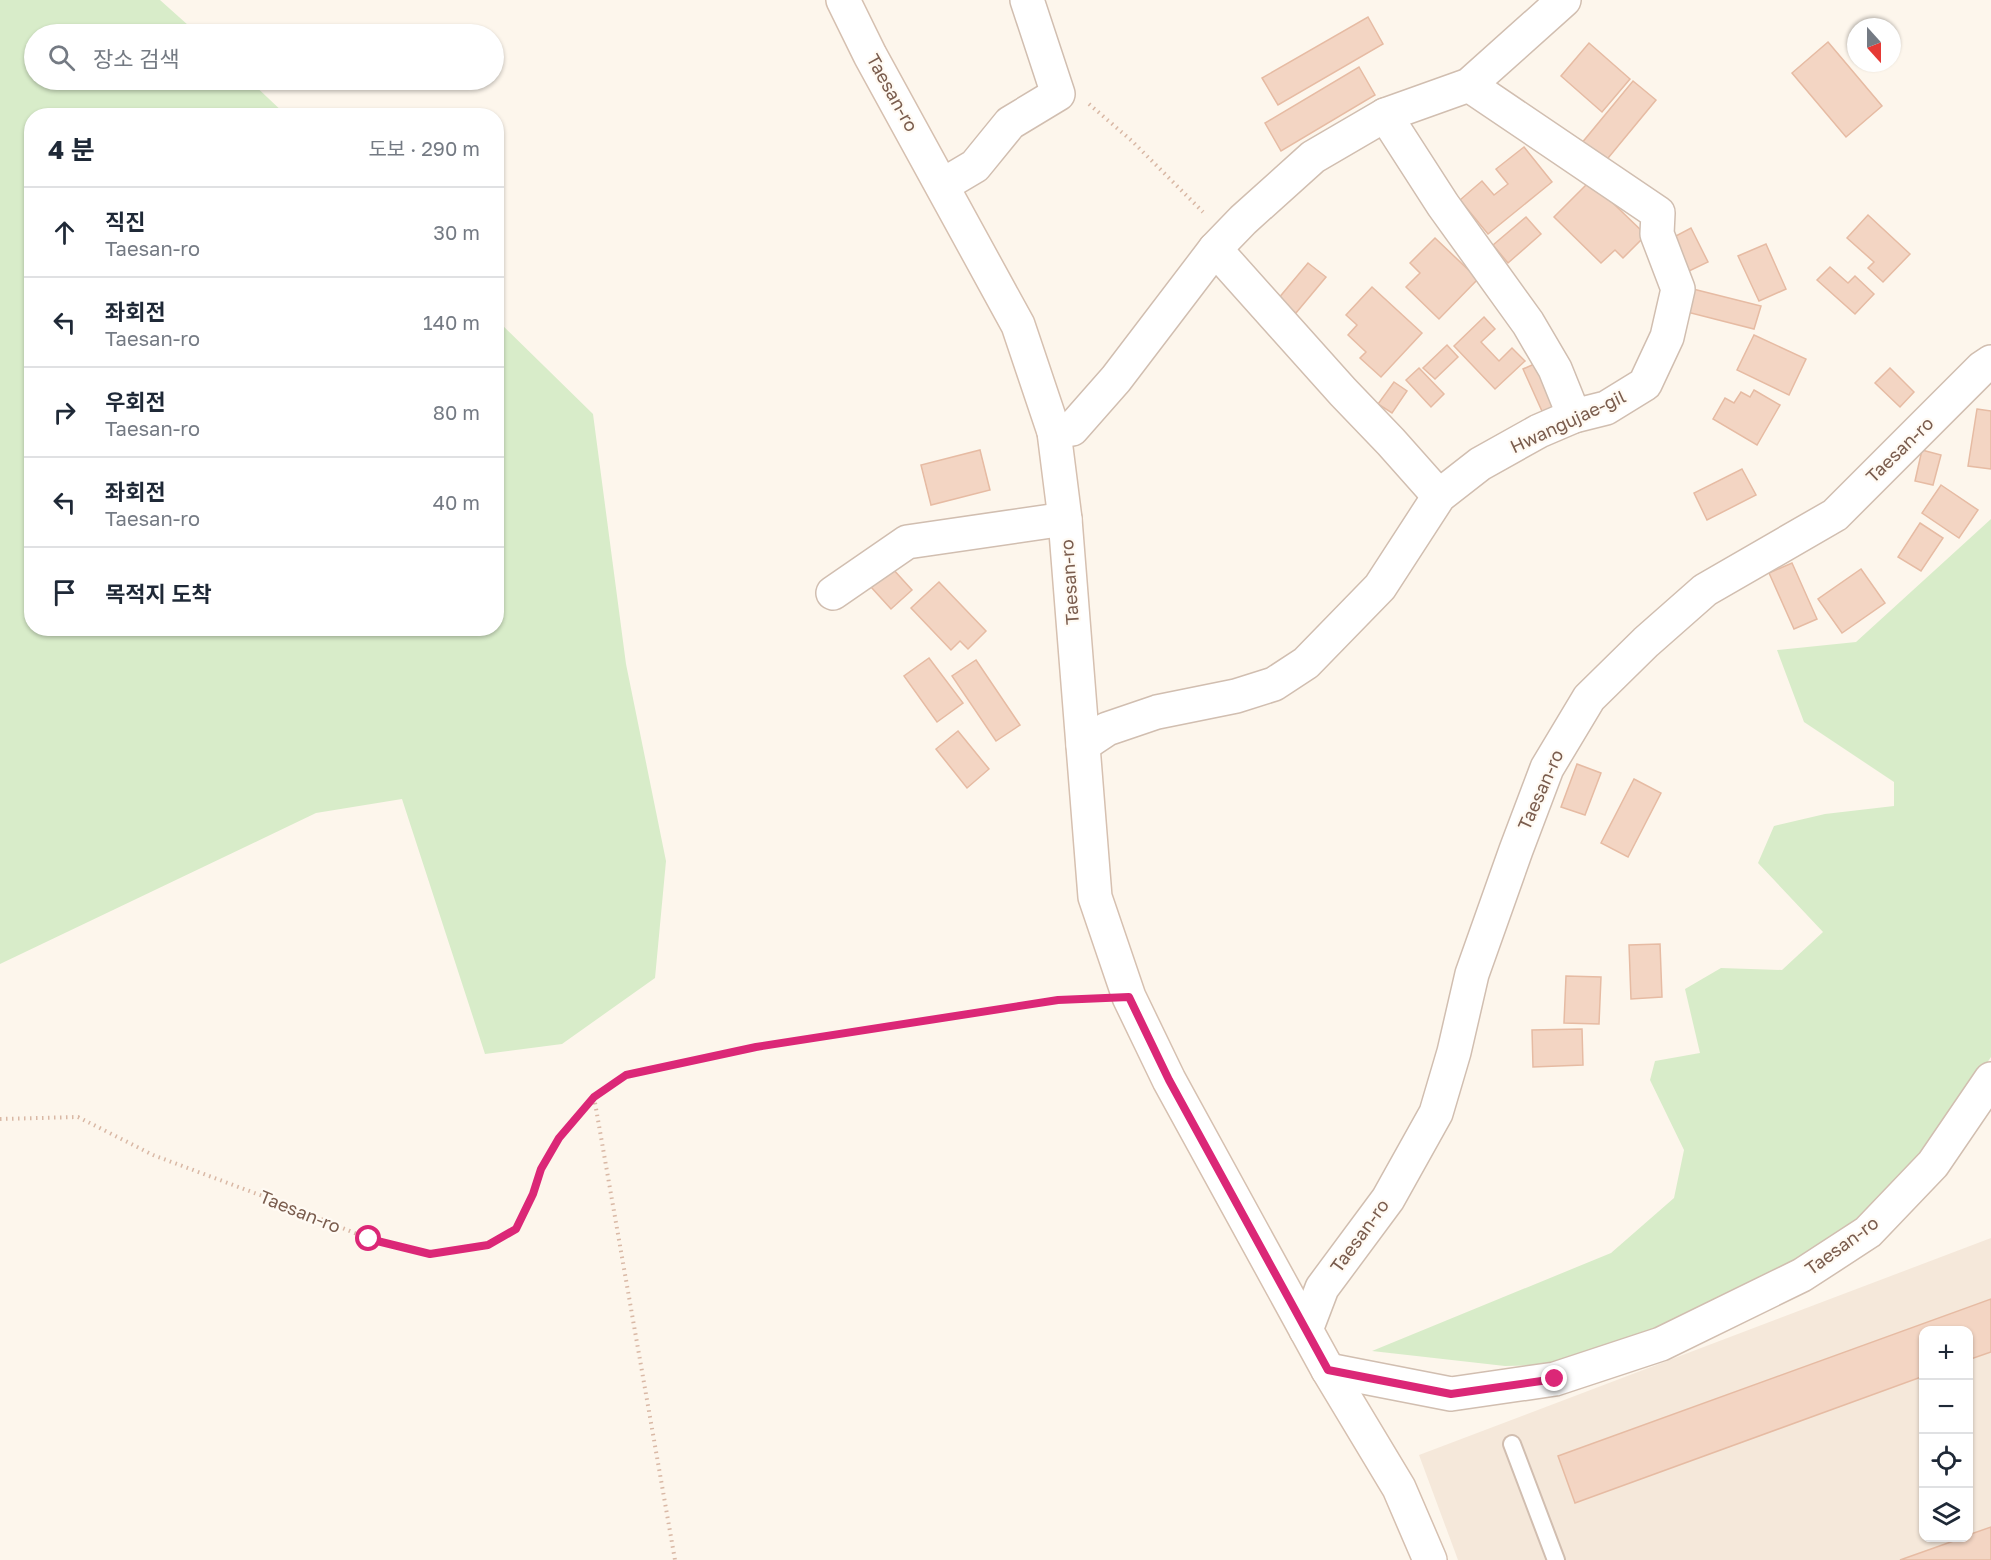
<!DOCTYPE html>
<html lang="ko">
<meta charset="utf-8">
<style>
:root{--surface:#fff;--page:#f2f2f3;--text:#1f2937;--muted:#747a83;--line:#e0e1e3}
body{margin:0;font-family:"Golos Text","Noto Sans KR",sans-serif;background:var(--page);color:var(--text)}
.controls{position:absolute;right:18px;bottom:18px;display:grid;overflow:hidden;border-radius:12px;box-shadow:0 2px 4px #0004}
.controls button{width:54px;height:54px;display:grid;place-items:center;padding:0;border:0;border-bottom:2px solid var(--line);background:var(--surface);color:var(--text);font:30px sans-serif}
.compass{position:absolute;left:1847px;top:18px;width:54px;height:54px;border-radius:50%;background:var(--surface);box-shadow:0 2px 4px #0004;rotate:159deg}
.stop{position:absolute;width:18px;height:18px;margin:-14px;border:4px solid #db2777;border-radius:50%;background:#fff}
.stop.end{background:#db2777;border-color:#fff;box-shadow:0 2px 6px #0008}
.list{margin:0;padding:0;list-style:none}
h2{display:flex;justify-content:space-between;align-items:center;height:78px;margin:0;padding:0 24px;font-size:26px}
h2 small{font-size:20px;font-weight:400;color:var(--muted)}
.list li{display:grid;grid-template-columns:39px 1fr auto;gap:18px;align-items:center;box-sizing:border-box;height:90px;padding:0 24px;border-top:2px solid var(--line)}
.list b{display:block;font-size:22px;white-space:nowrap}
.list p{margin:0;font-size:20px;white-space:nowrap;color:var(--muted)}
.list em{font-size:20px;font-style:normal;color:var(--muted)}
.icon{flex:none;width:33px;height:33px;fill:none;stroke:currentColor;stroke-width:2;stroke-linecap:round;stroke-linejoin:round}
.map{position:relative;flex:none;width:1991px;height:1560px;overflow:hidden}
.search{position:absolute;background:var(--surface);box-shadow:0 2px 4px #0004;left:24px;top:24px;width:480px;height:66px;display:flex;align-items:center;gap:15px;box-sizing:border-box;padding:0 21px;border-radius:33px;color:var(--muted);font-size:22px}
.panel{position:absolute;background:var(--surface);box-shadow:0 2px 4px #0004;left:24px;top:108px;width:480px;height:528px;border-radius:24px}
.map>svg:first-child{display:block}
.residential{fill:#f5e8da;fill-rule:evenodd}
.green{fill:#d8ecc9}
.building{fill:#f3d5c3;stroke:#e6bba3;stroke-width:1.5}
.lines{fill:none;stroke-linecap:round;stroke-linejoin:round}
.lane-casing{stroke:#d1beb0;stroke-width:20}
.street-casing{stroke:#d1beb0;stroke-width:36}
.secondary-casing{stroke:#d6c0b0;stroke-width:36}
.path{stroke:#d9b8a5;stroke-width:4;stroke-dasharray:1.5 4.5;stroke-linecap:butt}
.lane{stroke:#fff;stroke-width:16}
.street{stroke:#fff;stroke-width:33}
.secondary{stroke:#fff;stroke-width:33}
.route{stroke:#db2777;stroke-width:8}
.labels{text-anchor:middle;stroke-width:4.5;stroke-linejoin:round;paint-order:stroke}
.street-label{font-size:18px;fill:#7a5c4d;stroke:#fffaf3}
</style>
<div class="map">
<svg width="1991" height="1560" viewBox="0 0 1991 1560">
<rect width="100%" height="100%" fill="#fdf6ec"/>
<path class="residential" d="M1991,1238V1560H1458L1419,1455ZM1924,1330H1968V1538H1924Z"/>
<g class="green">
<polygon points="0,0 160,0 198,34 34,34 34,80 249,80 286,115 32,116 32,628 496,628 497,320 593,414 626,664 666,861 655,978 562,1044 485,1054 402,799 316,813 0,964"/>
<polygon points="1991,519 1991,1057 1935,1139 1870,1212 1799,1261 1668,1327 1553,1365 1505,1366 1372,1351 1611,1253 1674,1198 1684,1150 1650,1080 1655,1061 1700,1053 1685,989 1721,968 1782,970 1823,932 1758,863 1774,826 1825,814 1894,806 1894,782 1804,722 1777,650 1856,642"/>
</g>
<g class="building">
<polygon points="1368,17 1383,44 1278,105 1262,78"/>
<polygon points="1828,42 1882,106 1846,137 1792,73"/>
<polygon points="1589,43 1630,79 1602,112 1561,76"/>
<polygon points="1359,67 1375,95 1281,151 1265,123"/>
<polygon points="1633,81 1656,100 1604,163 1581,144"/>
<polygon points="1524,147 1552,182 1488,234 1460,200 1482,181 1494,195 1508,184 1496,169"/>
<polygon points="1590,181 1646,235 1623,258 1615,250 1601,263 1554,217"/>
<polygon points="1868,215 1910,254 1883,282 1868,268 1874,262 1847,238"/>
<polygon points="1526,217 1541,234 1508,263 1493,245"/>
<polygon points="1691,228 1708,262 1687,272 1670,239"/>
<polygon points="1435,238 1478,279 1439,319 1406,287 1420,273 1410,263"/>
<polygon points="1766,244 1786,289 1759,301 1738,256"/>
<polygon points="1308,263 1326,277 1296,313 1278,299"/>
<polygon points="1830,267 1848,283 1855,276 1874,294 1855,314 1817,280"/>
<polygon points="1372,287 1422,333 1381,377 1360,358 1366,352 1348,335 1357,325 1346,315"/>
<polygon points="1693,289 1761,306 1754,329 1687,312"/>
<polygon points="1484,317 1495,329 1481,342 1499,361 1512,348 1525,361 1495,389 1454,346"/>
<polygon points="1754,335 1806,359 1789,395 1737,370"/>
<polygon points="1447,345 1458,357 1435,379 1423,368"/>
<polygon points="1541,361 1564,412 1546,420 1523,369"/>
<polygon points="1419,368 1444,394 1431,407 1406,380"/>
<polygon points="1890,368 1914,392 1900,407 1875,383"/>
<polygon points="1394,382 1407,391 1392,413 1378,404"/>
<polygon points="1754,390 1780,405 1757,445 1713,419 1725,398 1734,403 1741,392 1750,397"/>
<polygon points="1977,409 1991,411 1991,469 1968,466"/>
<polygon points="980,450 990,490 931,505 921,465"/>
<polygon points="1922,450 1941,455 1933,485 1915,481"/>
<polygon points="1742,469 1756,495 1707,520 1694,493"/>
<polygon points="1941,485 1978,510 1959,538 1922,513"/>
<polygon points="1920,523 1943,538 1921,571 1898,557"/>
<polygon points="1792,563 1817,619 1794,629 1769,573"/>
<polygon points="892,568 912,590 891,609 871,587"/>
<polygon points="1861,569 1885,603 1842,633 1818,599"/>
<polygon points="939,582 986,631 968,649 960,641 951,650 911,608"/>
<polygon points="929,658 963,703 937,722 904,676"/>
<polygon points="976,660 1020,725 996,741 952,676"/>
<polygon points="958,731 989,769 967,788 936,749"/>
<polygon points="1577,764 1601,773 1585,815 1561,807"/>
<polygon points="1634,779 1661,793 1628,857 1601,843"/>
<polygon points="1660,944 1662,997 1631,999 1629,945"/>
<polygon points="1566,976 1601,977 1599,1024 1564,1023"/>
<polygon points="1582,1029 1583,1065 1533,1067 1532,1030"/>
<polygon points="1991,1299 1991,1352 1968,1360 1968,1330 1924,1330 1924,1376 1575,1503 1558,1456"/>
<polygon points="1991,1527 1991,1560 1900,1560 1962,1538 1968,1538 1968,1535"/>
</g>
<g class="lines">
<g class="lane-casing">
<polyline id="lane" points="1512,1444 1556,1560"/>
</g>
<g class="street-casing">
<g id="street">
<polyline points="1385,115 1443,205 1528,323 1555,369 1574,416"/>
<polyline points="943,185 975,166 1010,123 1058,94 1027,0"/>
<polyline points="1215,249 1343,392 1391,442 1439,496"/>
<polyline points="1054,432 1072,429 1116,379 1215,249 1243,220 1313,157 1385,115 1469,85 1564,0"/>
<polyline points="833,593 907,542 1065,519"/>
<polyline points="1083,745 1107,729 1157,712 1236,696 1274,684 1306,663 1380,587 1439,496 1480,464 1539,431 1574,416 1606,408 1645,384 1667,337 1678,289 1657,234 1658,213 1469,85"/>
<polyline points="1306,1330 1322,1288 1388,1199 1436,1113 1454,1052 1472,974 1516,850 1547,768 1589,698 1646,642 1705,590 1835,515 1982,368 1991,362"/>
<polyline points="1328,1370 1451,1394 1555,1379 1661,1344 1802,1275 1868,1232 1933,1164 1991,1079"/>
</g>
</g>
<g class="secondary-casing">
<polyline id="secondary" points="843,0 870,55 1018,325 1054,432 1065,519 1095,897 1129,997 1169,1080 1328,1370 1399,1488 1430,1560"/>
</g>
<g class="path">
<polyline points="1089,104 1132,141 1203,212"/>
<polyline points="594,1097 675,1560"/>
<polyline points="0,1119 78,1117 153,1155 292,1207 369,1239 430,1254 488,1245 516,1229 533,1194 541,1169 559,1138 594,1097 626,1075 756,1047 1058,1000 1095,999"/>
</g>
<use href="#lane" class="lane"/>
<use href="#street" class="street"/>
<use href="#secondary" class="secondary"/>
</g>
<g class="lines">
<polyline class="route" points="369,1239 430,1254 488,1245 516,1229 533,1194 541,1169 559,1138 594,1097 626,1075 756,1047 1058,1000 1129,997 1169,1080 1328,1370 1451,1394 1555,1379"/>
</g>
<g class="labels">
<g class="street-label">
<text transform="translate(892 93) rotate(61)" y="6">Taesan-ro</text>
<text transform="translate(1568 422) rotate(-25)" y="6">Hwangujae-gil</text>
<text transform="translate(1900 450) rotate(-44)" y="6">Taesan-ro</text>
<text transform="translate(1070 582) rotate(-94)" y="6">Taesan-ro</text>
<text transform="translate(1541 790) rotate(-66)" y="6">Taesan-ro</text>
<text transform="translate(300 1212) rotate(22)" y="6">Taesan-ro</text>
<text transform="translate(1360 1236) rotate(-54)" y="6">Taesan-ro</text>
<text transform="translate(1842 1246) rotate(-36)" y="6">Taesan-ro</text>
</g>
</g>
</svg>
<div class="controls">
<button>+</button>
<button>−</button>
<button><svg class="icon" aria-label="locate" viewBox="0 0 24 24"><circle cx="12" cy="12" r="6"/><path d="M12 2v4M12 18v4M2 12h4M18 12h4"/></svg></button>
<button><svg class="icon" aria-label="layers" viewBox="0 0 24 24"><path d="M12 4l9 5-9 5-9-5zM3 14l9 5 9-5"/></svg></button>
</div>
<svg class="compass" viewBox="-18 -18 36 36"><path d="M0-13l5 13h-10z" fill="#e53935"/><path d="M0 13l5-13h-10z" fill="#747a83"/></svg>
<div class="stop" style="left:369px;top:1239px"></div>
<div class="stop end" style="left:1555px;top:1379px"></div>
<div class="search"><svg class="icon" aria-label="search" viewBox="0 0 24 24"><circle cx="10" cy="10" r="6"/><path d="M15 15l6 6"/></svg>장소 검색</div>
<section class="panel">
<h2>4 분<small>도보 · 290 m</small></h2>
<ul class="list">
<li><svg class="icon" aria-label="ahead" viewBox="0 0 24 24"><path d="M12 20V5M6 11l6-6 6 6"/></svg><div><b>직진</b><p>Taesan-ro</p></div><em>30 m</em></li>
<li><svg class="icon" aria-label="left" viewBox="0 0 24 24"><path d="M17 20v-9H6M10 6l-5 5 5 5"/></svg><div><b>좌회전</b><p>Taesan-ro</p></div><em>140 m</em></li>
<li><svg class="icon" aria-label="right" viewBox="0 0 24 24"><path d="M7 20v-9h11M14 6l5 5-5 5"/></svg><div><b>우회전</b><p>Taesan-ro</p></div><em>80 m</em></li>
<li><svg class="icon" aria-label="left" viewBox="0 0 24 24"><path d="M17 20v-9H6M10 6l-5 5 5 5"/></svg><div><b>좌회전</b><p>Taesan-ro</p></div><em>40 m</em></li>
<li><svg class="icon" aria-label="arrive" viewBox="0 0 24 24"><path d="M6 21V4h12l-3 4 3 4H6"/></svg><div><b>목적지 도착</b></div></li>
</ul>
</section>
</div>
